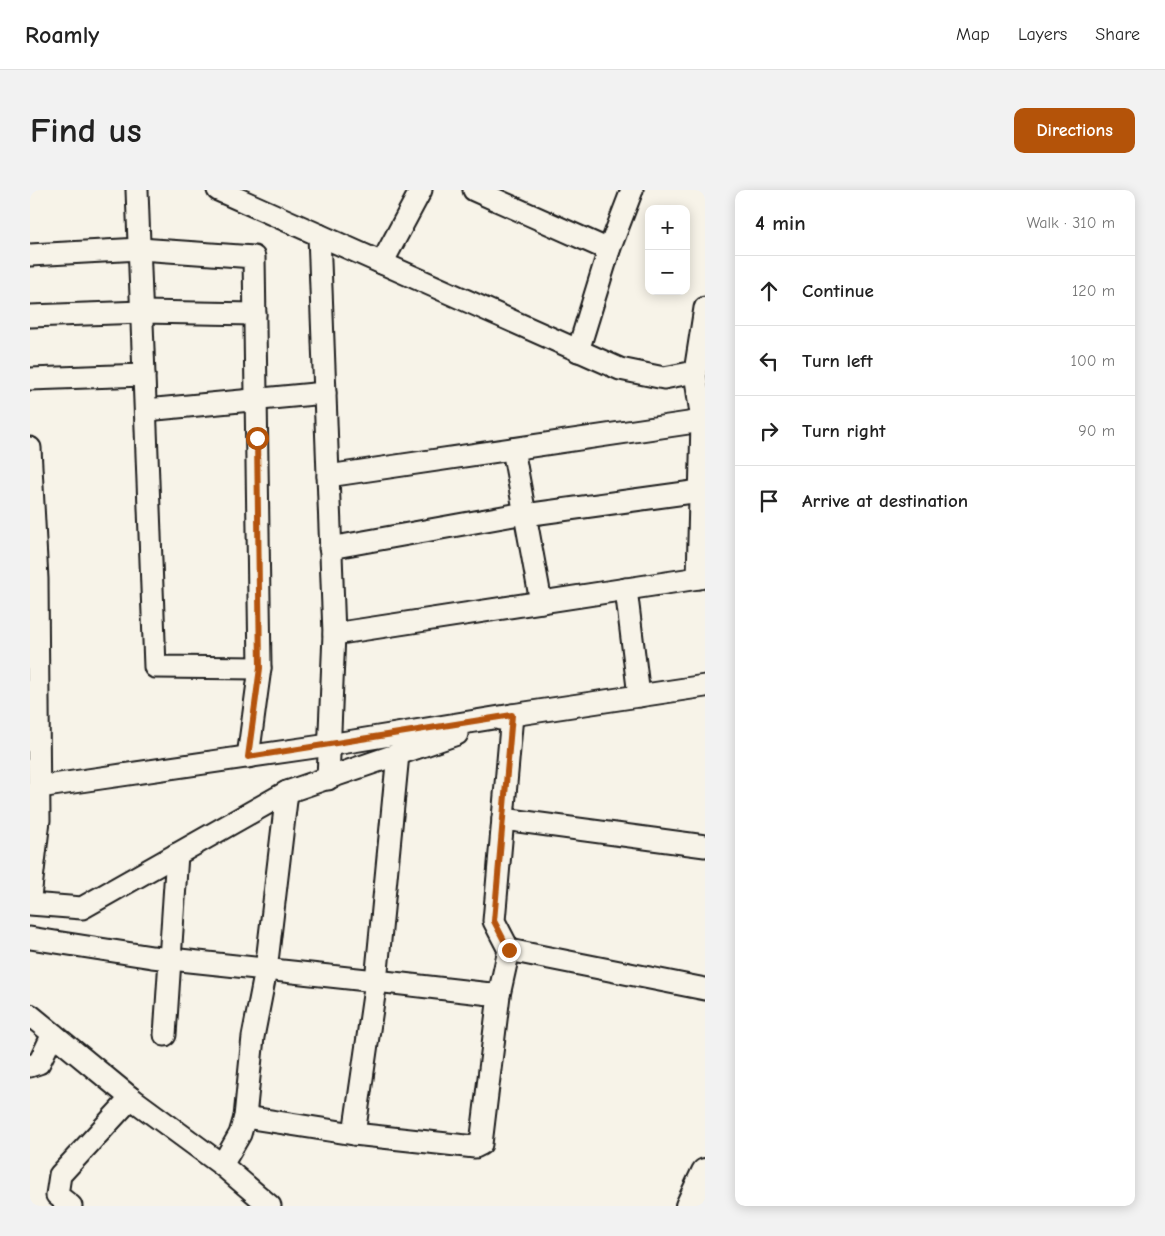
<!DOCTYPE html>
<meta charset="utf-8">
<style>
:root{--surface:#fff;--page:#f2f2f2;--text:#222;--muted:#767676;--line:#e0e0e0;--accent:#b45309}
body{margin:0;font-family:"Comic Neue",sans-serif;background:var(--page);color:var(--text)}
.controls{position:absolute;right:15px;top:15px;display:grid;overflow:hidden;border-radius:10px;box-shadow:0 2px 12px #0003}
.controls button{width:45px;height:45px;display:grid;place-items:center;padding:0;border:0;border-bottom:1px solid var(--line);background:var(--surface);color:var(--text);font:25px sans-serif}
.stop{position:absolute;width:15px;height:15px;margin:-11px;border:4px solid #b45309;border-radius:50%;background:#fff}
.stop.end{background:#b45309;border-color:#fff;box-shadow:0 1px 5px #0008}
.list{margin:0;padding:0;list-style:none}
h2{display:flex;justify-content:space-between;align-items:center;height:65px;margin:0;padding:0 20px;font-size:21px}
h2 small{font-size:16px;font-weight:400;color:var(--muted)}
.list li{display:grid;grid-template-columns:32px 1fr auto;gap:15px;align-items:center;box-sizing:border-box;height:70px;padding:0 20px;border-top:1px solid var(--line)}
.list b{display:block;font-size:19px;white-space:nowrap}
.list em{font-size:16px;font-style:normal;color:var(--muted)}
.icon{flex:none;width:28px;height:28px;fill:none;stroke:currentColor;stroke-width:2;stroke-linecap:round;stroke-linejoin:round}
.map{position:relative;flex:none;width:675px;height:1016px;overflow:hidden;border-radius:10px}
header{display:flex;align-items:center;gap:30px;box-sizing:border-box;height:70px;padding:0 25px;background:var(--surface);border-bottom:1px solid var(--line)}
header strong{font-size:24px}
nav{display:flex;gap:28px;margin-inline-start:auto;font-size:18px}
.intro{display:flex;align-items:center;justify-content:space-between;box-sizing:border-box;height:120px;padding:0 30px}
h1{margin:0;font-size:35px}
.button{padding:12px 22px;border-radius:10px;background:var(--accent);color:#fff;font-size:18px;font-weight:700}
main{display:flex;gap:30px;padding:0 30px}
aside{flex:1;background:var(--surface);border-radius:10px;box-shadow:0 2px 12px #0003}
.map>svg:first-child{display:block}
.lines{fill:none;stroke-linecap:round;stroke-linejoin:round}
.minor-casing{stroke:#1c1c1c;stroke-width:25}
.tertiary-casing{stroke:#1c1c1c;stroke-width:30}
.minor{stroke:#f7f3e8;stroke-width:21}
.tertiary{stroke:#f7f3e8;stroke-width:26}
.route{stroke:#b45309;stroke-width:6}
</style>
<header>
<strong>Roamly</strong>
<nav><a>Map</a><a>Layers</a><a>Share</a></nav>
</header>
<div class="intro"><h1>Find us</h1><a class="button">Directions</a></div>
<main>
<div class="map">
<svg width="675" height="1016" viewBox="0 0 675 1016">
<rect width="100%" height="100%" fill="#f7f3e8"/>
<filter id="ink" filterUnits="userSpaceOnUse"><feTurbulence type="fractalNoise" baseFrequency=".02" numOctaves="2"/><feDisplacementMap in="SourceGraphic" scale="10" xChannelSelector="R" yChannelSelector="G"/><feConvolveMatrix kernelMatrix="1 2 1 2 8 2 1 2 1" color-interpolation-filters="sRGB"/></filter>
<g filter="url(#ink)">
<g class="lines">
<g class="minor-casing">
<g id="minor">
<polyline points="107,0 125,477 230,478"/>
<polyline points="188,0 590,179 634,188 665,182"/>
<polyline points="444,0 579,60"/>
<polyline points="289,45 304,444 298,589"/>
<polyline points="0,65 110,59 224,67 230,478 218,567"/>
<polyline points="352,73 391,0"/>
<polyline points="0,126 112,122 225,124"/>
<polyline points="548,161 579,60 602,0"/>
<polyline points="0,189 114,185"/>
<polyline points="116,220 295,203"/>
<polyline points="0,258 7,389 9,630 0,707"/>
<polyline points="483,259 511,412"/>
<polyline points="298,286 672,231"/>
<polyline points="495,325 670,301"/>
<polyline points="300,358 495,323"/>
<polyline points="668,388 672,231 665,182 675,118"/>
<polyline points="596,399 609,506"/>
<polyline points="304,444 675,387"/>
<polyline points="470,529 482,525 675,496"/>
<polyline points="9,597 299,555 482,525 464,731 479,760 469,805 451,954 445,957 324,944 215,927"/>
<polyline points="473,629 675,656"/>
<polyline points="0,714 52,718 257,602 427,544"/>
<polyline points="0,748 122,767 346,791 469,805"/>
<polyline points="479,760 675,799"/>
<polyline points="0,825 101,908 192,975 240,1016"/>
<polyline points="135,845 147,664"/>
<polyline points="0,876 9,873 23,844"/>
<polyline points="324,944 346,791 368,564"/>
<polyline points="192,975 210,944 215,927 223,847 236,780 257,602"/>
<polyline points="41,1016 27,1005 30,985 101,908"/>
</g>
</g>
<g class="tertiary-casing">
<polyline id="tertiary" points="659,1016 675,982"/>
</g>
<use href="#minor" class="minor"/>
<use href="#tertiary" class="tertiary"/>
</g>
</g>
<g class="lines" filter="url(#ink)">
<polyline class="route" points="227,248 230,478 218,567 482,525 464,731 479,760"/>
</g>
</svg>
<div class="controls">
<button>+</button>
<button>−</button>
</div>
<div class="stop" style="left:227px;top:248px"></div>
<div class="stop end" style="left:479px;top:760px"></div>
</div>
<aside>
<h2>4 min<small>Walk · 310 m</small></h2>
<ul class="list">
<li><svg class="icon" aria-label="ahead" viewBox="0 0 24 24"><path d="M12 20V5M6 11l6-6 6 6"/></svg><div><b>Continue</b></div><em>120 m</em></li>
<li><svg class="icon" aria-label="left" viewBox="0 0 24 24"><path d="M17 20v-9H6M10 6l-5 5 5 5"/></svg><div><b>Turn left</b></div><em>100 m</em></li>
<li><svg class="icon" aria-label="right" viewBox="0 0 24 24"><path d="M7 20v-9h11M14 6l5 5-5 5"/></svg><div><b>Turn right</b></div><em>90 m</em></li>
<li><svg class="icon" aria-label="arrive" viewBox="0 0 24 24"><path d="M6 21V4h12l-3 4 3 4H6"/></svg><div><b>Arrive at destination</b></div></li>
</ul>
</aside>
</main>
